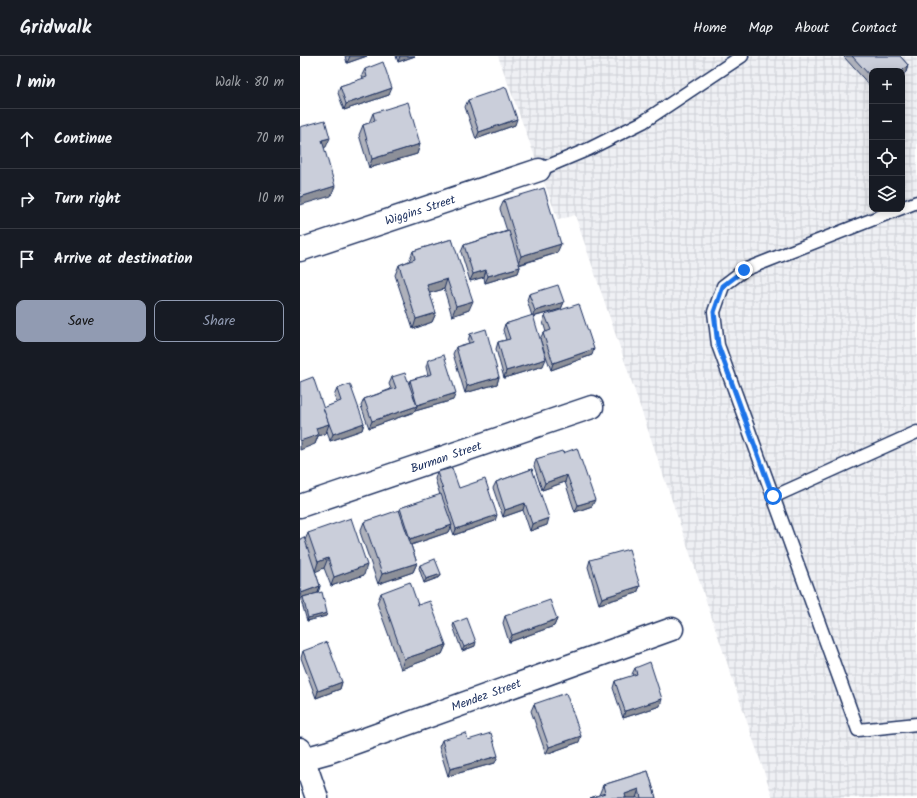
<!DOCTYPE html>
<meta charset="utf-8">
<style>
:root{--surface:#171b24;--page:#20242c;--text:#f1f3f6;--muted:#9ea1a6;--line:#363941;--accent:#919bb2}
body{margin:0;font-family:Kalam,sans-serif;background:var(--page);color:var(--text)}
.controls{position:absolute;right:12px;top:12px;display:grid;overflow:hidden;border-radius:8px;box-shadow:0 2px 10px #0003}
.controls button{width:36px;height:36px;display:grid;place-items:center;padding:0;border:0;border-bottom:1px solid var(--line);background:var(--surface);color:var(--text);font:20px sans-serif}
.stop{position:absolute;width:12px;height:12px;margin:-9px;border:3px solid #1a73e8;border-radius:50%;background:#fff}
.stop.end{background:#1a73e8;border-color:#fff;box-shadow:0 1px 4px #0008}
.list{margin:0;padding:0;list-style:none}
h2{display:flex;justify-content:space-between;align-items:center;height:52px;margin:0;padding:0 16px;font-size:17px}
h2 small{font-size:13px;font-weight:400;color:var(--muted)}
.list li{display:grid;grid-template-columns:26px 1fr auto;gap:12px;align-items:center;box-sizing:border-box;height:60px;padding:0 16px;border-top:1px solid var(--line)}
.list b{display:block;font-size:15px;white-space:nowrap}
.list em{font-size:13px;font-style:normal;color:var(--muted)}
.actions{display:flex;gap:8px;padding:12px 16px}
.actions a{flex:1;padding:9px 0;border:1px solid var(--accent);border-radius:8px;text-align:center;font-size:14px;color:var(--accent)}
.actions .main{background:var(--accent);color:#111}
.icon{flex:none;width:22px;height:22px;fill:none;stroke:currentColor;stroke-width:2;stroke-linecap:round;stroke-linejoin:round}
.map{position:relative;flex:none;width:617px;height:742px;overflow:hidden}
header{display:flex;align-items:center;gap:24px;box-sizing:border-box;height:56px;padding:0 20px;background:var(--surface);border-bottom:1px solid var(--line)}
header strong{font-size:19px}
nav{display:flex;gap:22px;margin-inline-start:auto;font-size:14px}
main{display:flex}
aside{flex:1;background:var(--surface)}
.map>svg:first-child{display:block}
.industrial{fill:url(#industrial-grid);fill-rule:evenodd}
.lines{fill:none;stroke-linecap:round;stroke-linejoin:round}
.lane-casing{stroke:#1b2f5e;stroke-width:15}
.street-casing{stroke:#1b2f5e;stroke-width:25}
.lane{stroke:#fff;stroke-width:12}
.street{stroke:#fff;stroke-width:22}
.wall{fill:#aeb1bb;stroke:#1b2f5e}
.shaded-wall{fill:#8d9099;stroke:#1b2f5e}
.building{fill:#caceda;stroke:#1b2f5e}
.route{stroke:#1a73e8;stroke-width:5}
.labels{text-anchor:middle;stroke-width:3;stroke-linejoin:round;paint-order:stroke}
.street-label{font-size:12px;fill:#1b2f5e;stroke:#fff}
</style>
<header>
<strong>Gridwalk</strong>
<nav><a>Home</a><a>Map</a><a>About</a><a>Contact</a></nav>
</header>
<main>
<aside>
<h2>1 min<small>Walk · 80 m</small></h2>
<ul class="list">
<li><svg class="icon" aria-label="ahead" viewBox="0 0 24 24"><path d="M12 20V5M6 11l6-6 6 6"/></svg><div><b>Continue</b></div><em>70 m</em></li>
<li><svg class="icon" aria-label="right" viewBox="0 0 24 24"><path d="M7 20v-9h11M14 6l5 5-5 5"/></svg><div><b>Turn right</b></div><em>10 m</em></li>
<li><svg class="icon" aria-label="arrive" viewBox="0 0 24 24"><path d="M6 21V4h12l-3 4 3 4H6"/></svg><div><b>Arrive at destination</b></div></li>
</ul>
<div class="actions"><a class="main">Save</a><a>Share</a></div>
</aside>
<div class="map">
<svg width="617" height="742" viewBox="0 0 617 742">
<defs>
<pattern id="industrial-grid" width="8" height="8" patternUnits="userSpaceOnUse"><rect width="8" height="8" fill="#eff0f4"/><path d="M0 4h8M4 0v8" fill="none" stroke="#ccced4"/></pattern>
</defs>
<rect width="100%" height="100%" fill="#fff"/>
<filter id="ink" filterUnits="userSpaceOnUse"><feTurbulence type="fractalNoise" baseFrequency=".025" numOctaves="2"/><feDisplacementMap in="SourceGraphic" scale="8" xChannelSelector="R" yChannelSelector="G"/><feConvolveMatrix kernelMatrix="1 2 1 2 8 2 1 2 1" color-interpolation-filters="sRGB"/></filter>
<g filter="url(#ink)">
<path class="industrial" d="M198,0H617V742H473L275,159L258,164ZM572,15H602V153H572Z"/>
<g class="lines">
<g class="lane-casing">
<g id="lane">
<polyline points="239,114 289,93 343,66 442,0"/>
<polyline points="617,146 444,214 423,230 414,256 418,289 558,674 617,668"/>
<polyline points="473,441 617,376"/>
</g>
</g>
<g class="street-casing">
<g id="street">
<polyline points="0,194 239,114"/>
<polyline points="0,450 292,351"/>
<polyline points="0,693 17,742"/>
<polyline points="0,704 29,696 372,573"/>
</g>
</g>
<use href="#lane" class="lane"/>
<use href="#street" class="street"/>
</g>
<g class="wall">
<polygon points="45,0 67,0 47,7"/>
<polygon points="96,0 115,0 98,6"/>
<polygon points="545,0 600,0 608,9 606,16 572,15 572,32 544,1"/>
<polygon points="65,13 89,39 44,54 38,37 40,30 63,23 62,19"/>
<polygon points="168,44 215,69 176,83 165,51"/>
<polygon points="73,57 120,88 117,98 69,112 59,79 63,69 69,67"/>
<polygon points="204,144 257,197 219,209 220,211 218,217 185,227 184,221 170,225 161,196 164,189 207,175 200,153"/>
<polygon points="152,183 169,254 152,260 144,233 129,237 136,257 132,266 113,273 95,219 99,209 109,205 113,195"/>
<polygon points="229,238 264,246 261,253 233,261 243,310 204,322 196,293 198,286 206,284 203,274 205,268 232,260 227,244"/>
<polygon points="245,259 292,299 251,314 240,283 243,277 246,276 243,266"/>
<polygon points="170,278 199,321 197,328 165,337 153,298 156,291 169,287 168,285"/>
<polygon points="128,304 153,344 115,355 114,356 69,372 61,350 64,343 91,333 89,328 92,321 109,328 110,324 128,319 126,311"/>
<polygon points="37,333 64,367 62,374 30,385 27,375 26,377 18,380 15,388 23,352 37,347 34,340"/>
<polygon points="263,397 292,450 275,456 265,426 242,434 234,410 236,403"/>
<polygon points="232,413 247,469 230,475 223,454 203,461 193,432 196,426"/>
<polygon points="137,416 159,432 195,465 154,479 151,471 149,476 111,489 117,507 113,516 78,528 60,476 64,466 99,455 100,452 140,439 135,423"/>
<polygon points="8,477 64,519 31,530 24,512 15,515 20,530 18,536 26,560 7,565 1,544 2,542 0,543 0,483 5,484"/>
<polygon points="290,504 340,530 337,537 299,548 288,511"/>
<polygon points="120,509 141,518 140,521 124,527 119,512"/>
<polygon points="81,537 118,549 146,589 142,598 101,613 77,547"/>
<polygon points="205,560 257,563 254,570 209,586 203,567"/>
<polygon points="154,567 175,590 162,595 153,570"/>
<polygon points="3,595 42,626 40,633 16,642 1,602"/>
<polygon points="335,612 360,650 323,662 313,632 315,625 333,620 332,618"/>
<polygon points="234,648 279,686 246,698 231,655"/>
<polygon points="142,684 168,684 195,707 148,720 139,691"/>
<polygon points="348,715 356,742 290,742 299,739 303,729"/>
</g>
<g class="shaded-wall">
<polygon points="50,0 67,0 47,7"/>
<polygon points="100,0 115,0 98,6"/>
<polygon points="608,9 606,16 602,20 602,15"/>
<polygon points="92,32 89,39 44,54 46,48"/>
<polygon points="217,63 215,69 176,83 179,76"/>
<polygon points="30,82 26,91 18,94 22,84"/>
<polygon points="120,88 117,98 69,112 72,103"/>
<polygon points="35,130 31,140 0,149 0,141"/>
<polygon points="261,188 257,197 217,209 221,200"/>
<polygon points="220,211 218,217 185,227 188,220"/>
<polygon points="186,214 184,221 170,225 173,218"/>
<polygon points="147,223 144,233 123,239 127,229"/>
<polygon points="173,245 169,254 152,260 156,250"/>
<polygon points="264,246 261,253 232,261 235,255"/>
<polygon points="136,257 132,266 113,273 116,263"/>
<polygon points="294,293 292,299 251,314 253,307"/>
<polygon points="246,303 243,310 204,322 206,315"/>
<polygon points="199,321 197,328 165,337 167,330"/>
<polygon points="156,337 153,344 115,355 117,349"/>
<polygon points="117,350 114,356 69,372 72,365"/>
<polygon points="64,367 62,374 30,385 33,378"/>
<polygon points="29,368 26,377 18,380 15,388 0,394 0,385 16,372"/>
<polygon points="267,419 265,426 242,434 245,427"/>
<polygon points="295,444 292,450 275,456 278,449"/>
<polygon points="225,447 223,454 203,461 205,454"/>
<polygon points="197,459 195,465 154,479 156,473"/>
<polygon points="249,462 247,469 230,475 232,468"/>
<polygon points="152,469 149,476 108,490 110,483"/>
<polygon points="28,502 24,512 15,516 18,506"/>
<polygon points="117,507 113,516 78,528 82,518"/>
<polygon points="67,509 64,519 31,530 34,521"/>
<polygon points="141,518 140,521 124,527 126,523"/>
<polygon points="20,530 18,537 3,541 2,542 0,543 0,540 1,537"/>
<polygon points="340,530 337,537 299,548 302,542"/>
<polygon points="27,557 26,560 7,565 8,562"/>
<polygon points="257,563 254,570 209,586 212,579"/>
<polygon points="176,586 175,590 162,595 164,591"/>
<polygon points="146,589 142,598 101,613 104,603"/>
<polygon points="42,626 40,633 16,642 18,635"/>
<polygon points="362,643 360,650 323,662 325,655"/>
<polygon points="281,680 279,686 246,698 249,691"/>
<polygon points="198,700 195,707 148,720 150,713"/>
<polygon points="339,733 336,742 323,742 325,738"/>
</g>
<g class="building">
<polygon points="552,0 600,0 608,9 602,15 572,15 572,22"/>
<polygon points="83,6 92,32 46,48 40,30 67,21 65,13"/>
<polygon points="206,31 217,63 179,76 168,44"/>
<polygon points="108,46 120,88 72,103 63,69 75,65 73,57"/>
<polygon points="25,64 30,82 22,84 35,130 0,141 0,71"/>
<polygon points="244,132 261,188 221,200 204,144"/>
<polygon points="209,175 220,211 188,220 186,214 173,218 164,189"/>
<polygon points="152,183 173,245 156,250 147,223 127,229 136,257 116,263 99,209 115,203 113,195"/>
<polygon points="258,229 264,246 235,255 229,238"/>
<polygon points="279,248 294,293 253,307 243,277 251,274 245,259"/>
<polygon points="233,259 246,303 206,315 198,286 210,283 205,268"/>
<polygon points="186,273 199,321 167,330 156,291 173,286 170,278"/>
<polygon points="144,299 156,337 117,349 110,324 132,318 128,304"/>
<polygon points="105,317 117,350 72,365 64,343 96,332 92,321"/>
<polygon points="13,321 29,368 16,372 18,379 0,385 0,326"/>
<polygon points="50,328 64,367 33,378 23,352 41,345 37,333"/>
<polygon points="277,392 295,444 278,449 267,419 245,427 236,403 262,395 263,397"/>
<polygon points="152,412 159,432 185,423 197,459 156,473 137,416"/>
<polygon points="232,413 249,462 232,468 225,447 205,454 196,426"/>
<polygon points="141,438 152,469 110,483 100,452"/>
<polygon points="99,454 117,507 82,518 64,466"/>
<polygon points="51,462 67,509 34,521 28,502 18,506 8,477"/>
<polygon points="4,481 20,530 1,537 0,533 0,483"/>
<polygon points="329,493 340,530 302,542 290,504"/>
<polygon points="135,503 141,518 126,523 120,509"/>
<polygon points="110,526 118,549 130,545 146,589 104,603 81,537"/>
<polygon points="22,536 27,557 8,562 3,541"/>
<polygon points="250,544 257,563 212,579 205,560"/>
<polygon points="167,562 176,586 164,591 154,567"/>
<polygon points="27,586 42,626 18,635 3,595"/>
<polygon points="350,606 362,643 325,655 315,625 337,618 335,612"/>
<polygon points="266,637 281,680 249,691 234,648"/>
<polygon points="166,677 168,684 191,677 198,700 150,713 142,684"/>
<polygon points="348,715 356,742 341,742 339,733 325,738 326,742 290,742 305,737 303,729"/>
</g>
</g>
<g class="lines" filter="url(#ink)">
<polyline class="route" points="444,214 423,230 414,256 418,289 473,440"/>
</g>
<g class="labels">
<g class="street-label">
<text transform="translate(120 154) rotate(-18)" y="4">Wiggins Street</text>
<text transform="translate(146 401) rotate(-19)" y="4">Burman Street</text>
<text transform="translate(186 639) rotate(-20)" y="4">Mendez Street</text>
</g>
</g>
</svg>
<div class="controls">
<button>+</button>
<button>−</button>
<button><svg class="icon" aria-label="locate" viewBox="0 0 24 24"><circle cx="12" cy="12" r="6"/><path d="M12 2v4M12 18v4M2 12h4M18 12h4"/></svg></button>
<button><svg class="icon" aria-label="layers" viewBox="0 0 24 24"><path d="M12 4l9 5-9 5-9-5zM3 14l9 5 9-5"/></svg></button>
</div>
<div class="stop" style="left:473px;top:440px"></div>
<div class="stop end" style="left:444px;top:214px"></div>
</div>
</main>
